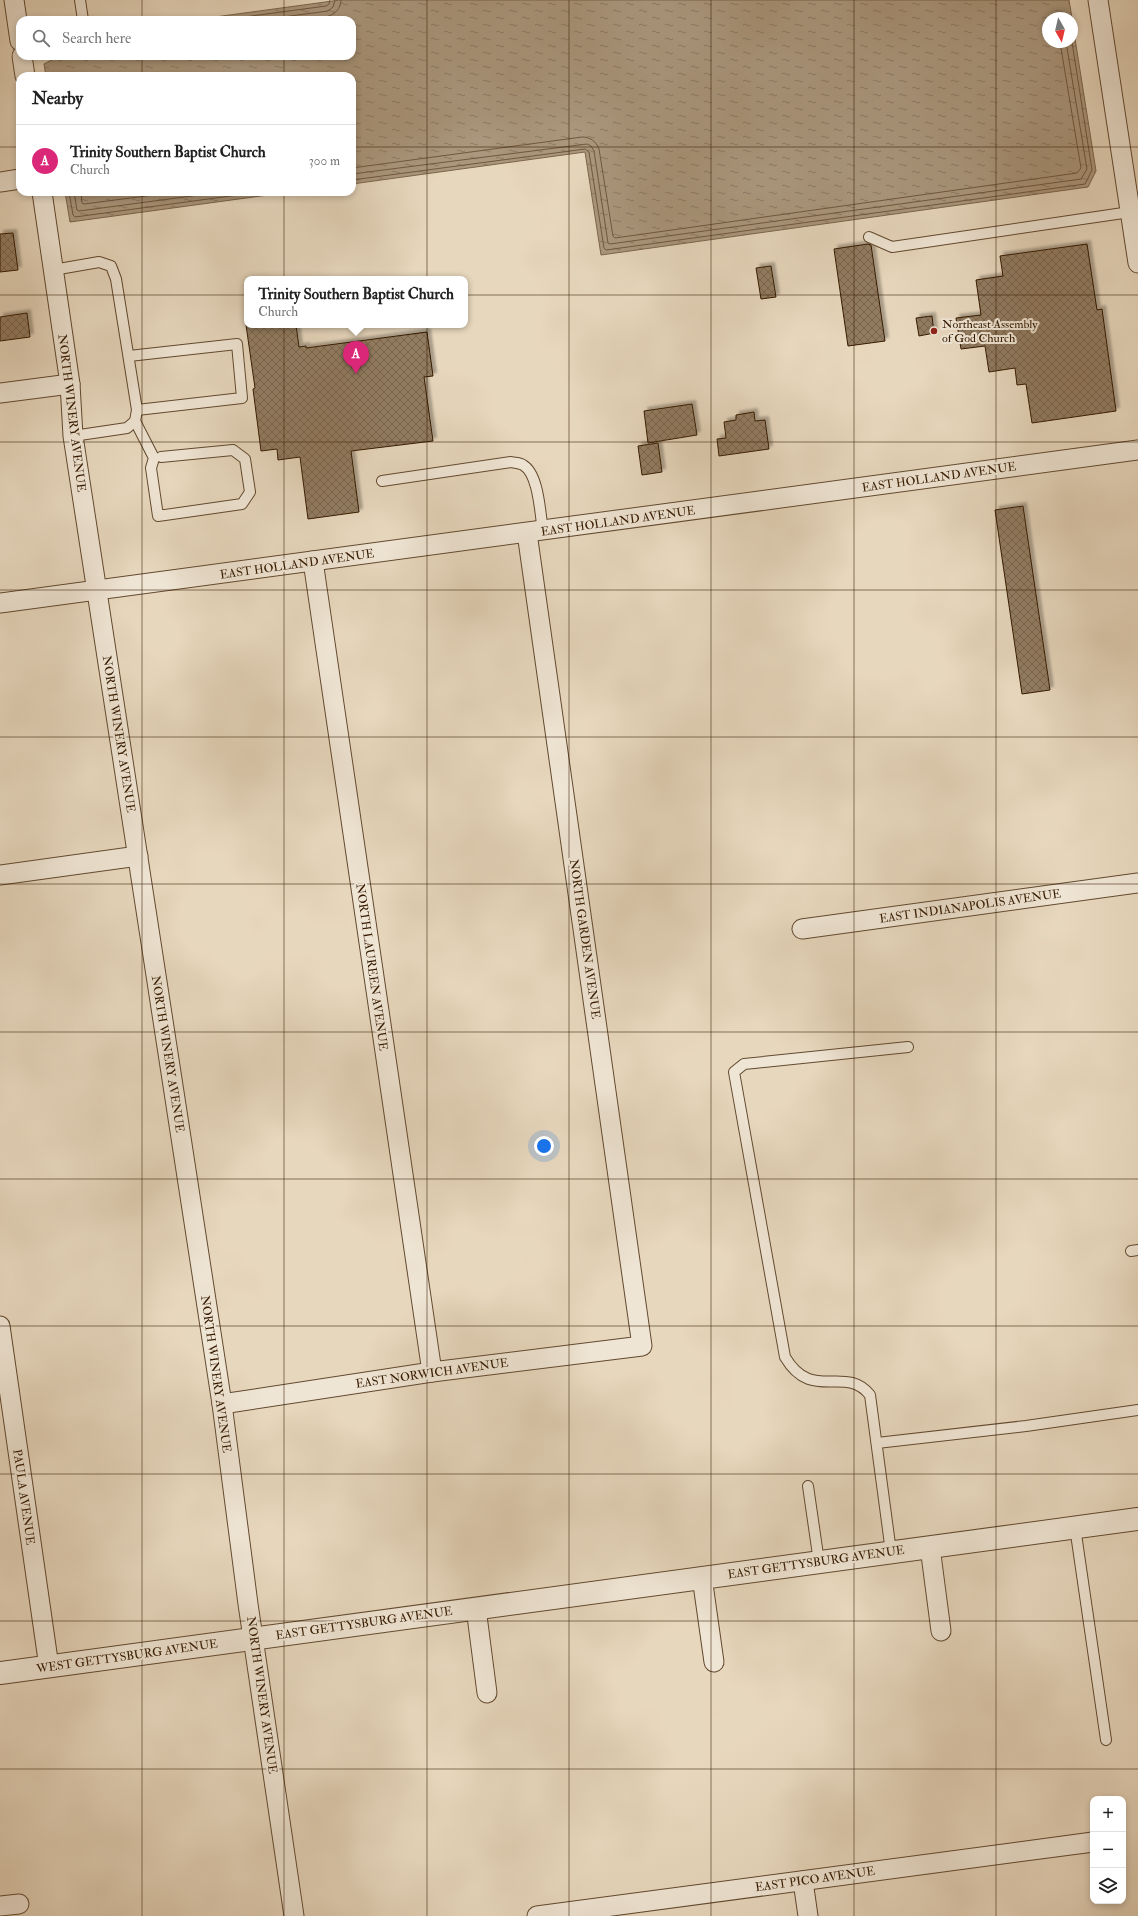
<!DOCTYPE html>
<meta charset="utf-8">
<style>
:root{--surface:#fff;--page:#f6f6f6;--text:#222;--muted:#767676;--line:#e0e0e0;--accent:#db2777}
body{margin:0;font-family:"IM FELL Double Pica",serif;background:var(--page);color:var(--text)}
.controls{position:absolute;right:12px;bottom:12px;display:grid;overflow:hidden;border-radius:8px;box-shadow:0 2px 6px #0003}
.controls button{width:36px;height:36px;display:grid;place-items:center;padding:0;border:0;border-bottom:1px solid var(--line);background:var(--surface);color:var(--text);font:20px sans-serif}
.compass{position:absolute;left:1042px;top:12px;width:36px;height:36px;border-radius:50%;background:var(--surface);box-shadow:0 2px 6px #0003;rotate:172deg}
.you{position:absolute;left:544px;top:1146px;width:14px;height:14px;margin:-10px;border:3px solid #fff;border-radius:50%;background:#1a73e8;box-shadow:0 0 0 6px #1a73e833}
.badge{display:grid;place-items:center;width:26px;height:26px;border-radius:50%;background:var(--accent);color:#fff;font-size:13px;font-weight:700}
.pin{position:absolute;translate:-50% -33px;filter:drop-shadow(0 1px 2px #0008)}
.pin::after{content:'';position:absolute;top:21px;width:14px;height:12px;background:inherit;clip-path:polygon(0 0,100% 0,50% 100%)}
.popup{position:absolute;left:244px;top:276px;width:224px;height:52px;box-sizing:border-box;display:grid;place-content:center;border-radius:8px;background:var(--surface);filter:drop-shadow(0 1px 3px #0005);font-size:13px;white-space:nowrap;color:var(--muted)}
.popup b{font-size:15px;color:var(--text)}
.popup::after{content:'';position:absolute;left:50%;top:100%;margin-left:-8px;border:8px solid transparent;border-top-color:var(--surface)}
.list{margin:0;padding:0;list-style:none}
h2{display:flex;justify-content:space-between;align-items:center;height:52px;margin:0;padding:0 16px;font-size:17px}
h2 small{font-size:13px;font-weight:400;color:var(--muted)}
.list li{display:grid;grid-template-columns:26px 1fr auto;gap:12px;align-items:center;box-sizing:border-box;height:72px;padding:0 16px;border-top:1px solid var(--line)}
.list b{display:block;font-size:15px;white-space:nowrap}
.list p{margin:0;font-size:13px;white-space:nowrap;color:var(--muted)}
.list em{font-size:13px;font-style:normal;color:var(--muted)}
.icon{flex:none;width:22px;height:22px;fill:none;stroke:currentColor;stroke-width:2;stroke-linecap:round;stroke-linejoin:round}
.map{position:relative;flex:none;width:1138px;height:1916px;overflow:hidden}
.search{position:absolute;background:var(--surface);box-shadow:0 2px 6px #0003;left:16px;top:16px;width:340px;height:44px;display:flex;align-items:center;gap:10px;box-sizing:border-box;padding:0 14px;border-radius:12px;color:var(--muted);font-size:15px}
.panel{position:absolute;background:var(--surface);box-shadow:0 2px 6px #0003;left:16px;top:72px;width:340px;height:124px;border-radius:12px}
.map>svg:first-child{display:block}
.water{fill:url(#water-ripples);stroke:#7b654b}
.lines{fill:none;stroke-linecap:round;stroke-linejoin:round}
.shore{stroke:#70583e;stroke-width:1}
.building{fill:url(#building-cross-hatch);stroke:#351a00;filter:url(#shadow)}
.service-casing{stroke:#62492f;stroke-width:12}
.minor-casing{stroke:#62492f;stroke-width:21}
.tertiary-casing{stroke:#62492f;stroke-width:24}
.service{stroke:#efe5d4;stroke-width:10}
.minor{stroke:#efe5d4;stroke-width:19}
.tertiary{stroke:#efe5d4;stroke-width:22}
.grid{fill:none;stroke:#351a00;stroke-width:1;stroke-opacity:0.55}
.poi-dot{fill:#8f2418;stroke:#efe5d4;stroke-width:1.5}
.labels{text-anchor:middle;stroke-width:4;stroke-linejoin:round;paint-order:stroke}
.poi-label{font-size:12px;fill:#351a00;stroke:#efe5d4;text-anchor:start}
.street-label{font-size:12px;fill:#351a00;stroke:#efe5d4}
</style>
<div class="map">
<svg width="1138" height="1916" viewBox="0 0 1138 1916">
<defs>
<pattern id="water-ripples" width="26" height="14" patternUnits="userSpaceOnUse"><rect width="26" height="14" fill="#aa977d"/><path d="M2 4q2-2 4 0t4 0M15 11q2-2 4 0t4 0" fill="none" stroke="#8b7a64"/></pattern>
<pattern id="building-cross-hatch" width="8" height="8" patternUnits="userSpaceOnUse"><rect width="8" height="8" fill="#927c62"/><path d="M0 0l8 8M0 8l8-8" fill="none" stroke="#78654e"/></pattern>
<filter id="shadow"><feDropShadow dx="3.5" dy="-3.5" stdDeviation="1" flood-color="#0004"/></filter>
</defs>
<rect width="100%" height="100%" fill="#e7d7bd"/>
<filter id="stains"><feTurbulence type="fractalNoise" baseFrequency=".005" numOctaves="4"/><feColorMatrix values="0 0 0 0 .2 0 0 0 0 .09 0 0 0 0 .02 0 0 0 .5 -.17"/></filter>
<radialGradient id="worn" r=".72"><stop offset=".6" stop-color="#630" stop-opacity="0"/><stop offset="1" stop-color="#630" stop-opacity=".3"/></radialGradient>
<g class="water">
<polygon points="340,0 1069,0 1072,18 1048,18 1048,42 1072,42 1072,20 1096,171 1088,187 601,255 585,152 352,184 352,76 46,76 44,64 59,56 352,56 352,20 193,20"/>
<polygon points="65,192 290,192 70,222"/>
</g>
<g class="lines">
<g class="shore">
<polyline points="222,20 326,6 329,4 330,0"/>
<polyline points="260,20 328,11 333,7 335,0"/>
<path d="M304,20C319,18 340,19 341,0"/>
<path d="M352,168L582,137C590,137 596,141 599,149L613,236L615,238L1077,173L1081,168L1060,42"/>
<polyline points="352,174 587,144 591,146 594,151 608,243 610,244 1081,179 1087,169 1066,42"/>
<polyline points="352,180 585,149 589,152 604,248 606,250 1085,184 1092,170 1072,42"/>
<polyline points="69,192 73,215 75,217 260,192"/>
<polyline points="74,192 77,210 79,211 222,192"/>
<polyline points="81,192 82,203 84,204 177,192"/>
</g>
</g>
<g class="building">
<polygon points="13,233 18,270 0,272 0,234"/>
<polygon points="868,244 871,245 885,341 848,346 834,249"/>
<polygon points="1087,244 1097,310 1102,309 1116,411 1032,423 1026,384 1017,385 1015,368 989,372 985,346 961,349 956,318 981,315 976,280 1003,276 1000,256"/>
<polygon points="771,266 776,297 761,299 756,268"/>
<polygon points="27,313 30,337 0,341 0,317"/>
<polygon points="932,316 934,333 919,336 916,318"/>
<polygon points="246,325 296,325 299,347 306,346 306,348 427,332 433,376 424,377 433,441 351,451 359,512 308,519 300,457 278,460 277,449 261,451 253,389 255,388"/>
<polygon points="692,404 697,435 648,443 644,411"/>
<polygon points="754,412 755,421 765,420 769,449 719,456 717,439 726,438 724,422 736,420 736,415"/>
<polygon points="658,443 662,472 642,475 638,446"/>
<polygon points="1023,506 1050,690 1022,694 995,510"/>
</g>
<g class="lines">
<g class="service-casing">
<g id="service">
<polyline points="80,0 83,20"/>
<polyline points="869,237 892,247 1130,212"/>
<polyline points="53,270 99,262 111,266 116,279 137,410 135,421 127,428 73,436"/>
<polyline points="129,356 237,344 242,398 137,410"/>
<polyline points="135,421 154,458 151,468 158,516 242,504 250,492 245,459 233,450 161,457"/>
<path d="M382,481L511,462C515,463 520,463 523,465C539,474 540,514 543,531"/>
<polyline points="1131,1251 1138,1250"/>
<polyline points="877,1443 1026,1426 1138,1410"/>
<polyline points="808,1486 819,1562"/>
<polyline points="1075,1527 1106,1740"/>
<path d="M891,1552L870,1395C845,1364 812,1403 785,1357L734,1072L744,1064L908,1047"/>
</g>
</g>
<g class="minor-casing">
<g id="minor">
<polyline points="14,0 20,41"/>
<polyline points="1098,0 1138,263"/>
<polyline points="22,56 25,76"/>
<polyline points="0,182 20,179"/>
<polyline points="42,192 70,384 73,436 222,1404 248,1604 294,1916"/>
<polyline points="0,393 70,384"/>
<polyline points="313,561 432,1372"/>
<polyline points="0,603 1138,450"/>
<polyline points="0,875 138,856"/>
<polyline points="802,929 1138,883"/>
<polyline points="0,1326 49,1667"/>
<polyline points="222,1404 432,1372 642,1346 527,533"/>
<polyline points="930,1547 941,1631"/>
<polyline points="702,1577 714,1662"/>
<polyline points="476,1608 487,1693"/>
<polyline points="803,1881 808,1916"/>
<polyline points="0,1906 19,1904"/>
<polyline points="537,1916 1093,1842"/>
</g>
</g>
<g class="tertiary-casing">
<polyline id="tertiary" points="0,1673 1138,1519"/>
</g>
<use href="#service" class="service"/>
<use href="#minor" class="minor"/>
<use href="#tertiary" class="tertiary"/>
</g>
<path class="grid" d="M142,0V20M284,0V20M427,0V1916M569,0V1916M711,0V1916M854,0V1916M996,0V1916M142,56V76M284,56V76M0,147H20M352,147H1138M142,192V1916M284,192V1916M0,295H1138M0,442H1138M0,590H1138M0,737H1138M0,884H1138M0,1032H1138M0,1179H1138M0,1326H1138M0,1474H1138M0,1621H1138M0,1769H1138"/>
<circle class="poi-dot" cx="934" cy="331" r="4"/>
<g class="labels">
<g class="poi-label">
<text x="942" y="328">Northeast Assembly<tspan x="942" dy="14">of God Church</tspan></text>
</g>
<g class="street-label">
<text transform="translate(72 413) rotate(83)" y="4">NORTH WINERY AVENUE</text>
<text transform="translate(939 477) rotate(-8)" y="4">EAST HOLLAND AVENUE</text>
<text transform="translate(618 521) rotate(-8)" y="4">EAST HOLLAND AVENUE</text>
<text transform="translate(297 564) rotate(-8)" y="4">EAST HOLLAND AVENUE</text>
<text transform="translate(119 734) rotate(81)" y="4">NORTH WINERY AVENUE</text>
<text transform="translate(970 906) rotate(-8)" y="4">EAST INDIANAPOLIS AVENUE</text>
<text transform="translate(585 939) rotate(82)" y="4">NORTH GARDEN AVENUE</text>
<text transform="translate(372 967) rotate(82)" y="4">NORTH LAUREEN AVENUE</text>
<text transform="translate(168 1054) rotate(81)" y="4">NORTH WINERY AVENUE</text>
<text transform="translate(432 1373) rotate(-8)" y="4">EAST NORWICH AVENUE</text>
<text transform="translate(216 1374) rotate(82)" y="4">NORTH WINERY AVENUE</text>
<text transform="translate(24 1497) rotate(82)" y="4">PAULA AVENUE</text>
<text transform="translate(816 1562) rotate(-8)" y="4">EAST GETTYSBURG AVENUE</text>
<text transform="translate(364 1623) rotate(-8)" y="4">EAST GETTYSBURG AVENUE</text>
<text transform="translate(127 1656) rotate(-8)" y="4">WEST GETTYSBURG AVENUE</text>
<text transform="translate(262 1695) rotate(82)" y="4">NORTH WINERY AVENUE</text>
<text transform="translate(815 1879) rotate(-8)" y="4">EAST PICO AVENUE</text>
</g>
</g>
<rect width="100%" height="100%" filter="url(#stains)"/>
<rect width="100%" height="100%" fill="url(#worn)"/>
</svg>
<div class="controls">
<button>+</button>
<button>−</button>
<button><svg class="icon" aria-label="layers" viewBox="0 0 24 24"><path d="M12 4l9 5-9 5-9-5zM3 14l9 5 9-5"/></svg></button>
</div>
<svg class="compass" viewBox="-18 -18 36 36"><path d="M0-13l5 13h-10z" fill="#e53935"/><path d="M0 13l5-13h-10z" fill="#767676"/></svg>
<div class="you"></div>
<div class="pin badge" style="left:356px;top:374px">A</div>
<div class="popup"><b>Trinity Southern Baptist Church</b>Church</div>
<div class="search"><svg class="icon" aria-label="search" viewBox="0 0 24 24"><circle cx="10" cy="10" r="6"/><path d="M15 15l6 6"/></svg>Search here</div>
<section class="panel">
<h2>Nearby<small></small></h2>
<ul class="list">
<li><span class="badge">A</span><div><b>Trinity Southern Baptist Church</b><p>Church</p></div><em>300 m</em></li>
</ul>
</section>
</div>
